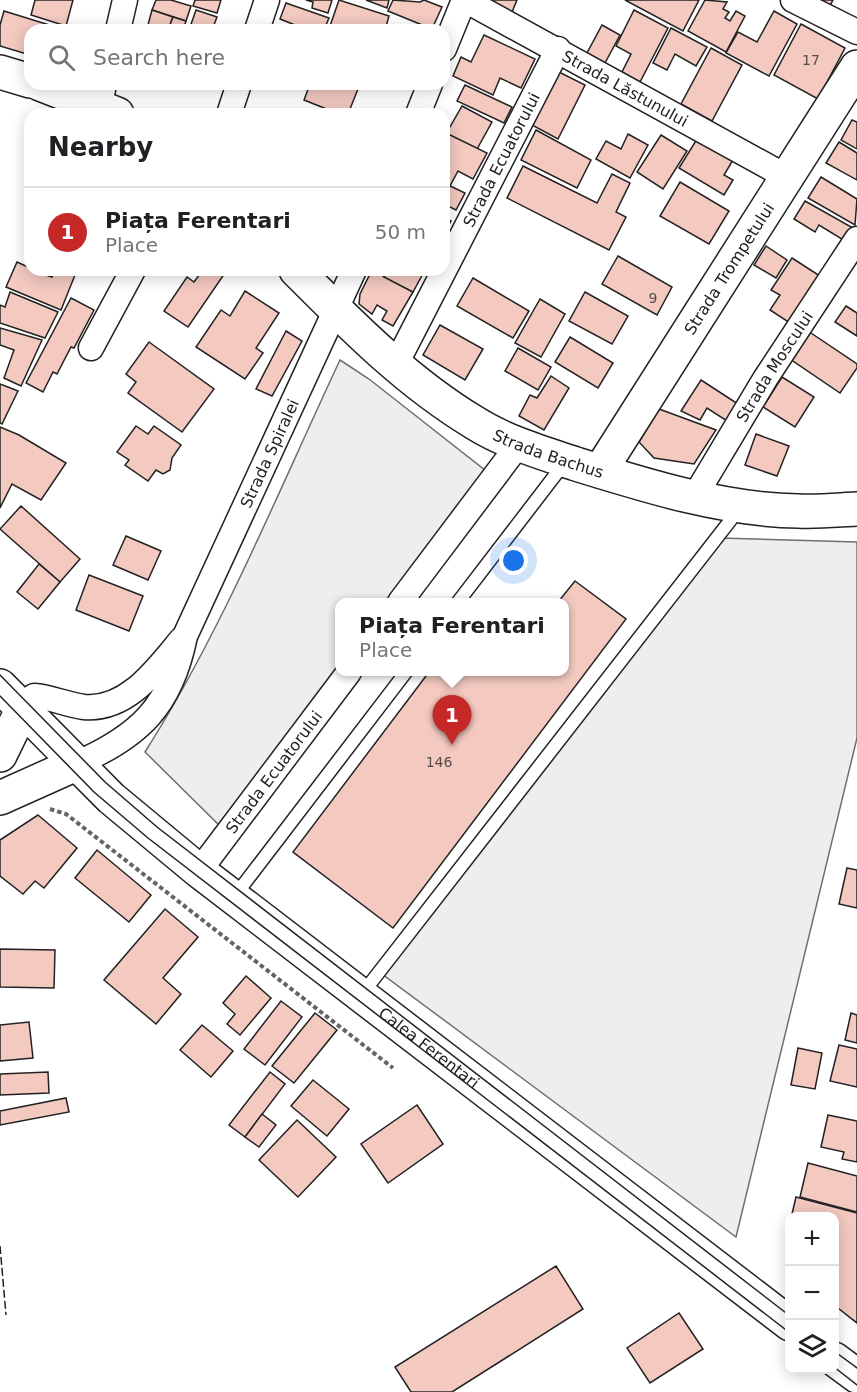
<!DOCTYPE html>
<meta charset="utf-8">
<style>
:root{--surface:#fff;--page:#f2f2f2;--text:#202124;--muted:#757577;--line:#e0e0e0;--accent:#c62828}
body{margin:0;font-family:"DejaVu Sans",sans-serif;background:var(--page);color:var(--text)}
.controls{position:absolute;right:18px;bottom:18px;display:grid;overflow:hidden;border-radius:12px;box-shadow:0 3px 15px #0003}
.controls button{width:54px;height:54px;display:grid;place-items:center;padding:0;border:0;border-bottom:2px solid var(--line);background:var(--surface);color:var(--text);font:30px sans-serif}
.you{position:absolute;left:514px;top:561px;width:21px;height:21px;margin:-15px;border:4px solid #fff;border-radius:50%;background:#1a73e8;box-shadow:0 0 0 9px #1a73e833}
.badge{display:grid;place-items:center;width:39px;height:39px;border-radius:50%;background:var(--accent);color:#fff;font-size:20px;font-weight:700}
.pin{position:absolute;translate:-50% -50px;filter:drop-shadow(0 2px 3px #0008)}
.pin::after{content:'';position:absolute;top:32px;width:21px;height:18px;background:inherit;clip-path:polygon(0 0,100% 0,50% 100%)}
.popup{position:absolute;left:335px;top:598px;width:234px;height:78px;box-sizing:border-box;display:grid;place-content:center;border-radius:12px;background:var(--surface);filter:drop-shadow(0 2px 4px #0005);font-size:20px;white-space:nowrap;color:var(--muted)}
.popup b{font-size:22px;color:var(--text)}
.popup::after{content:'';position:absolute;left:50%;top:100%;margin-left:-12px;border:12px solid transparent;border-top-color:var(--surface)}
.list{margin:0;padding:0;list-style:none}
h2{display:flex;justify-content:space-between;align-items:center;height:78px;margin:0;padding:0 24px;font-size:26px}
h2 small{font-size:20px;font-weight:400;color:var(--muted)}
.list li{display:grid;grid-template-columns:39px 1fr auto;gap:18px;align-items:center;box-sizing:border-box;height:90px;padding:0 24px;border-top:2px solid var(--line)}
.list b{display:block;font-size:22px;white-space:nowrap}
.list p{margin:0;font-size:20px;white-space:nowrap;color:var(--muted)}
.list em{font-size:20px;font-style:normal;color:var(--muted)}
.icon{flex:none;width:33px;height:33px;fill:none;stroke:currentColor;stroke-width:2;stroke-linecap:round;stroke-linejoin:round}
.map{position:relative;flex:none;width:857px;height:1392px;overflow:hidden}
.search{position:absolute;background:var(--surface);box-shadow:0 3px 15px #0003;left:24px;top:24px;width:426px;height:66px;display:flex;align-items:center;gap:15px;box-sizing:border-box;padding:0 21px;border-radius:18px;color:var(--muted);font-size:22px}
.panel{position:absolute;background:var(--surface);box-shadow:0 3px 15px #0003;left:24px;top:108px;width:426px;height:168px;border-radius:18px}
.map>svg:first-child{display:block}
.green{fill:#eee;stroke:#6f6f6f;stroke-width:1.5}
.building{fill:#f3c9c0;stroke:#222;stroke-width:1.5}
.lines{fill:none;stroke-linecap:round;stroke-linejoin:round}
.lane-casing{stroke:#222;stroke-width:15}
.street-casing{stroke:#222;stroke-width:27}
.secondary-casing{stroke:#222;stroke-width:36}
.path{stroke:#646464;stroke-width:4;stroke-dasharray:4.5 3;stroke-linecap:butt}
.lane{stroke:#fff;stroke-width:12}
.street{stroke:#fff;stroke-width:24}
.secondary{stroke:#fff;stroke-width:33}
.tram{stroke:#222;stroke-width:1.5}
.fence{stroke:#222;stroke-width:1.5;stroke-dasharray:8 3;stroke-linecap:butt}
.labels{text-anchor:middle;stroke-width:4.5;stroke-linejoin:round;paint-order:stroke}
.number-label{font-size:14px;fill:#564c4a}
.street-label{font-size:16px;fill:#222;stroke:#fff}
</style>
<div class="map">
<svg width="857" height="1392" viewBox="0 0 857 1392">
<rect width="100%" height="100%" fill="#fff"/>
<g class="green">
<path d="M340,360L369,379L486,471L388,602H340L339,667L220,826L145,752C223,629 278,492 340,360Z"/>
<polygon points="720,538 857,542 857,738 736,1237 382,974"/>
</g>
<g class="building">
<polygon points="35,0 73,0 66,26 31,15"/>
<polygon points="156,0 171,0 191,6 186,21 152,10"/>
<polygon points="195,0 221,0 217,13 193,6"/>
<polygon points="306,0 332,0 328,13 312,8 313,2"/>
<polygon points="339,0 389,16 385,30 342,30 330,26"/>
<polygon points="366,0 389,0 387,8"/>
<polygon points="393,0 420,2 424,0 442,7 432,29 388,11"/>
<polygon points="483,0 517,0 512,12"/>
<polygon points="625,0 699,0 683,31"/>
<polygon points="705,0 727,2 723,9 729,12 725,18 730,21 736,11 745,16 726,52 688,31"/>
<polygon points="806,0 833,0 827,11"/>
<polygon points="286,3 329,18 324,30 293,30 295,25 280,19"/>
<polygon points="152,10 173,17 168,30 148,25"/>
<polygon points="196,10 217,17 212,30 189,30"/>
<polygon points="634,10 668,28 640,82 622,72 631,54 616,46"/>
<polygon points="4,11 56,27 55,30 30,30 30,55 0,46 0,25"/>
<polygon points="774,11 797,24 769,76 726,53 738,32 757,42"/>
<polygon points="173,17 186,21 183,30 168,30"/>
<polygon points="801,24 845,48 818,99 774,75"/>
<polygon points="602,25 620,35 605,63 587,53"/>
<polygon points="214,26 228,30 212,30"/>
<polygon points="671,28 707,47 696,66 675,54 667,70 653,63"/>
<polygon points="484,35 535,59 521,88 500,78 493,95 453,76 461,57 471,62"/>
<polygon points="711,48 742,65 712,121 681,104"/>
<polygon points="559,72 585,85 558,139 532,125"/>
<polygon points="310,84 360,84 348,114 339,114 304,100"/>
<polygon points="465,85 512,107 504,123 457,101"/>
<polygon points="462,106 492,122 477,149 446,134"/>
<polygon points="246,109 260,114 243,114"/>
<polygon points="852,120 857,122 857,149 841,140"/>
<polygon points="536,130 591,160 577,188 521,160"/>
<polygon points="444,132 487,153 473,179 458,171 450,186 444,183"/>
<polygon points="628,134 648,145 630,178 596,159 606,141 621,149"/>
<polygon points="661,135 687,151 663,189 637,172"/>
<polygon points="697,139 733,160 724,175 733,180 724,195 679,168"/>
<polygon points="839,142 857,153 857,180 826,163"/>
<polygon points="523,166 597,203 612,174 630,183 616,212 626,217 609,250 507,198"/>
<polygon points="821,177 857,199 855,225 808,198"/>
<polygon points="680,182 729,211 709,244 660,216"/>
<polygon points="444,183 465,193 456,210 444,204"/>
<polygon points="805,201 853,228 845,241 819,225 815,232 794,219"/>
<polygon points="444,217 451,221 444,233"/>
<polygon points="766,246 787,260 776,278 754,265"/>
<polygon points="618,256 672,287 657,315 602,284"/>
<polygon points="792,258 820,276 790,323 770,310 780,295 771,290"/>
<polygon points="17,262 30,268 30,270 52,277 55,270 77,270 61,310 6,287"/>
<polygon points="203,270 227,270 188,327 164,311 187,277 194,282"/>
<polygon points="372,270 413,292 393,326 382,320 387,311 377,305 372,314 359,304 360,294"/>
<polygon points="388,270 425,270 413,292 384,277"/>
<polygon points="473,278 529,311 513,338 457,306"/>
<polygon points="245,291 279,313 256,348 263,353 245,379 196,347 221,310 230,316"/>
<polygon points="10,292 58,312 45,338 0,323 0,305 5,307"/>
<polygon points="585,292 628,316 612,344 569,321"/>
<polygon points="71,298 94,310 74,348 71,347 57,374 53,372 43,392 26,383"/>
<polygon points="540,299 565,314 541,357 515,343"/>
<polygon points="846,306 857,313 857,336 835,322"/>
<polygon points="440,325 483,349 465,380 423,355"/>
<polygon points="0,328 42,340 21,386 4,378 14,350 0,345"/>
<polygon points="286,331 302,341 272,396 256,389"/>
<polygon points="808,331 857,364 857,368 840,393 790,359"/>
<polygon points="570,337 613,363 598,388 555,362"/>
<polygon points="149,342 214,389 182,432 128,393 136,382 126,374"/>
<polygon points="518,348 551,367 538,390 505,371"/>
<polygon points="551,376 569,388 544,430 519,416 530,395 537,398"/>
<polygon points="782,377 814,397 795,427 763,407"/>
<polygon points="701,380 738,404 727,421 707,408 700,420 681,411"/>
<polygon points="0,384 18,391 2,424 0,423"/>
<polygon points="659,409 716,430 694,464 654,458 639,442"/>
<polygon points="136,426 148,434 154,426 181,445 172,458 170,470 163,474 156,470 148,481 125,465 129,460 117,452"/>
<polygon points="0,427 19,435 66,463 41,500 12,484 0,508"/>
<polygon points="756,434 789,446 777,476 745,465"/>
<polygon points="21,506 80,559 60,582 0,529"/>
<polygon points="126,536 161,551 148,580 113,565"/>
<polygon points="39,564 60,582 38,609 17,592"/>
<polygon points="89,575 143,596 129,631 76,610"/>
<polygon points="575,581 626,619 393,928 293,852 429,672 564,672 564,602 558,602"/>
<polygon points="38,815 77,848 44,888 35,881 23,894 0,876 0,840"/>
<polygon points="97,850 151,895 129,922 75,878"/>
<polygon points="847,868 857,870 857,908 839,904"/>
<polygon points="165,909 198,937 163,978 181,994 156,1024 104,980"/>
<polygon points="0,949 55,950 54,988 0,987"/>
<polygon points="246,976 271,998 240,1035 227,1024 235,1014 223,1003"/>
<polygon points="281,1001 302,1017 265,1065 244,1049"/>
<polygon points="315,1013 337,1030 294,1083 272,1066"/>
<polygon points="851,1013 857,1015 857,1043 845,1040"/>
<polygon points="29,1022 33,1058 0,1061 0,1025"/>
<polygon points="202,1025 233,1051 211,1077 180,1050"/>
<polygon points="839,1045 857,1049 857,1087 830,1081"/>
<polygon points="798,1048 822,1053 815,1089 791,1085"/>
<polygon points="48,1072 49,1093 0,1095 0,1074"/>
<polygon points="270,1072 285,1084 245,1137 229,1125"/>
<polygon points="313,1080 349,1109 327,1136 291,1106"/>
<polygon points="66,1098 69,1112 0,1125 0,1111"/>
<polygon points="417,1105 443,1144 388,1183 361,1144"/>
<polygon points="262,1114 276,1125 259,1147 245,1137"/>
<polygon points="828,1115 857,1121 857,1162 842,1159 844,1152 821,1147"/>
<polygon points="297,1120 336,1157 298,1197 259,1160"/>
<polygon points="808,1163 857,1176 857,1212 800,1197"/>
<polygon points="796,1197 857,1213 857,1323 834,1305 834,1216 800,1216 792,1214"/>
<polygon points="556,1266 583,1309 452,1392 411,1392 395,1367"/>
<polygon points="679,1313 703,1349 650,1383 627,1348"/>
</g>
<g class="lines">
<g class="lane-casing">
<g id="lane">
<polyline points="458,602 566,461"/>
<polyline points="234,897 406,672"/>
<polyline points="362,994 740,508"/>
</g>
</g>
<g class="street-casing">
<g id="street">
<path id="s1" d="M465,0L787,177"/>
<polyline points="793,0 857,32"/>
<polyline points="118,30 125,0"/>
<polyline points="257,30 267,0"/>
<polyline points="444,49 464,0"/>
<polyline points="100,105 104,84"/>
<polyline points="229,114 239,84"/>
<polyline points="418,114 430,84"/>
<polyline points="91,348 133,270"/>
<path id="s2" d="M395,366L558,49"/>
<path id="s3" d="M695,496L765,379L857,239"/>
<polyline points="400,602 519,444"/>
<path d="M20,706L34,696C51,697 67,705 84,707C127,711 157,669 181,640"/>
<path id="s4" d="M76,764C140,736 171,706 185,636L354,270"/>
<path id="s5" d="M199,871L349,672"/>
</g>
</g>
<g class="secondary-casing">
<g id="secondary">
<polyline points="0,72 30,81"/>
<polyline points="40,84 117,114"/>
<path id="s6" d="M296,270C352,326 407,382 475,423C505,442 543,453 576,464C647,486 724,510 798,511C818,512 837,510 857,509"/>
<path id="s7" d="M600,471L857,67"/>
<path id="s8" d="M0,686L111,798L199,871L790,1324"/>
<polyline points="0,755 19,716 20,706"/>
<polyline points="0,798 76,764"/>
<polyline points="834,1359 857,1376"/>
</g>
</g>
<polyline class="path" points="50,809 66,814 393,1068"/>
<use href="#lane" class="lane"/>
<use href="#street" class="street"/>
<use href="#secondary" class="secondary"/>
<g class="tram">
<polyline points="0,675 105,782 157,827 790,1316"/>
<polyline points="0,696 94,792 148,838 790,1333"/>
<polyline points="834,1351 857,1368"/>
<polyline points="834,1367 857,1385"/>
</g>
<polyline class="fence" points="0,1246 6,1315"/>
</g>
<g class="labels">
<g class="number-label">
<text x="811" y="65">17</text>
<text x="653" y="303">9</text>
<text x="439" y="767">146</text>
</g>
<g class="street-label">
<text dy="6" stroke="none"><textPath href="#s1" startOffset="183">Strada Lăstunului</textPath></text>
<text dy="6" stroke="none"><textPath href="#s2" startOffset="232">Strada Ecuatorului</textPath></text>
<text dy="6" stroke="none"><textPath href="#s7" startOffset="240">Strada Trompetului</textPath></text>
<text dy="6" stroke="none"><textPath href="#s3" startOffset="152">Strada Moscului</textPath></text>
<text dy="6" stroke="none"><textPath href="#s6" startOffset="316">Strada Bachus</textPath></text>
<text dy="6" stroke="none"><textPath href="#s4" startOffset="378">Strada Spiralei</textPath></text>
<text dy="6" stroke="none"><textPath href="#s5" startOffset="124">Strada Ecuatorului</textPath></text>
<text dy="6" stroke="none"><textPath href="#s8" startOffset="562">Calea Ferentari</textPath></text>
</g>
</g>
</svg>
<div class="controls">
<button>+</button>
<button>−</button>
<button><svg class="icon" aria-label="layers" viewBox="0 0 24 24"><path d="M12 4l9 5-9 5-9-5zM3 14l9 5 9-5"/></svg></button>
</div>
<div class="you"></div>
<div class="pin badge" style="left:452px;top:745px">1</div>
<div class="popup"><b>Piața Ferentari</b>Place</div>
<div class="search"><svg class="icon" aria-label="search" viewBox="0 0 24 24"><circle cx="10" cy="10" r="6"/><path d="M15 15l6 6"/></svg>Search here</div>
<section class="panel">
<h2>Nearby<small></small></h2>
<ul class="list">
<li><span class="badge">1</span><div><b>Piața Ferentari</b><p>Place</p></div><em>50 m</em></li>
</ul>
</section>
</div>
